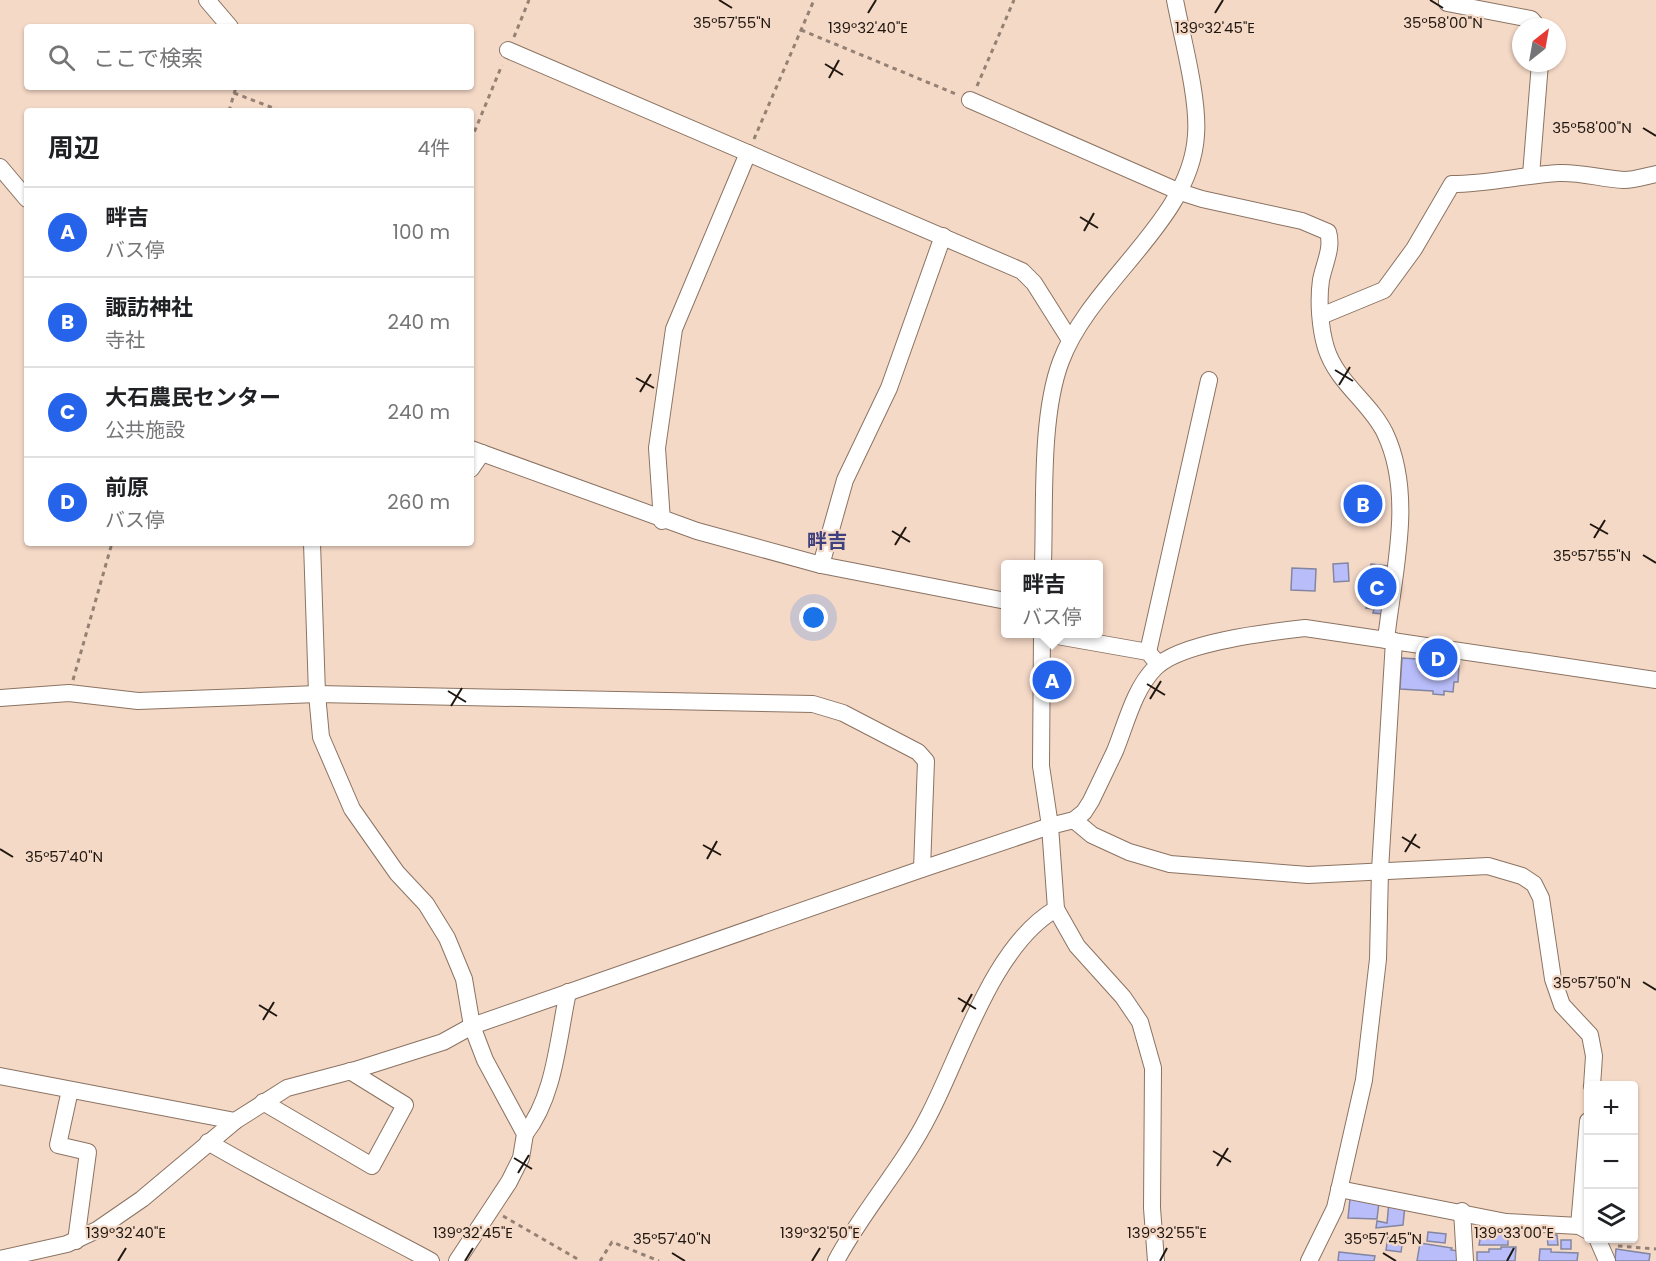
<!DOCTYPE html>
<html lang="ja">
<meta charset="utf-8">
<style>
:root{--surface:#fff;--page:#f6f6f6;--text:#202124;--muted:#757577;--line:#e0e0e0;--accent:#2563eb}
body{margin:0;font-family:Poppins,"Noto Sans JP",sans-serif;background:var(--page);color:var(--text)}
.controls{position:absolute;right:18px;bottom:18px;display:grid;overflow:hidden;border-radius:6px;box-shadow:0 2px 4px #0004}
.controls button{width:54px;height:54px;display:grid;place-items:center;padding:0;border:0;border-bottom:2px solid var(--line);background:var(--surface);color:var(--text);font:30px sans-serif}
.compass{position:absolute;left:1512px;top:18px;width:54px;height:54px;border-radius:50%;background:var(--surface);box-shadow:0 2px 4px #0004;rotate:31deg}
.you{position:absolute;left:814px;top:618px;width:21px;height:21px;margin:-15px;border:4px solid #fff;border-radius:50%;background:#1a73e8;box-shadow:0 0 0 9px #1a73e833}
.badge{display:grid;place-items:center;width:39px;height:39px;border-radius:50%;background:var(--accent);color:#fff;font-size:20px;font-weight:700}
.pin{position:absolute;translate:-50% -50%;border:3px solid #fff;box-shadow:0 2px 6px #0006}
.popup{position:absolute;left:1001px;top:560px;width:102px;height:78px;box-sizing:border-box;display:grid;place-content:center;border-radius:6px;background:var(--surface);filter:drop-shadow(0 2px 4px #0005);font-size:20px;white-space:nowrap;color:var(--muted)}
.popup b{font-size:22px;color:var(--text)}
.popup::after{content:'';position:absolute;left:50%;top:100%;margin-left:-12px;border:12px solid transparent;border-top-color:var(--surface)}
.list{margin:0;padding:0;list-style:none}
h2{display:flex;justify-content:space-between;align-items:center;height:78px;margin:0;padding:0 24px;font-size:26px}
h2 small{font-size:20px;font-weight:400;color:var(--muted)}
.list li{display:grid;grid-template-columns:39px 1fr auto;gap:18px;align-items:center;box-sizing:border-box;height:90px;padding:0 24px;border-top:2px solid var(--line)}
.list b{display:block;font-size:22px;white-space:nowrap}
.list p{margin:0;font-size:20px;white-space:nowrap;color:var(--muted)}
.list em{font-size:20px;font-style:normal;color:var(--muted)}
.icon{flex:none;width:33px;height:33px;fill:none;stroke:currentColor;stroke-width:2;stroke-linecap:round;stroke-linejoin:round}
.map{position:relative;flex:none;width:1656px;height:1261px;overflow:hidden}
.search{position:absolute;background:var(--surface);box-shadow:0 2px 4px #0004;left:24px;top:24px;width:450px;height:66px;display:flex;align-items:center;gap:15px;box-sizing:border-box;padding:0 21px;border-radius:6px;color:var(--muted);font-size:22px}
.panel{position:absolute;background:var(--surface);box-shadow:0 2px 4px #0004;left:24px;top:108px;width:450px;height:438px;border-radius:6px}
.map>svg:first-child{display:block}
.building{fill:#b9befb;stroke:#8386a0;stroke-width:1.5}
.lines{fill:none;stroke-linecap:round;stroke-linejoin:round}
.minor-casing{stroke:#8b7362;stroke-width:18}
.path{stroke:#948174;stroke-width:3;stroke-dasharray:4.5 4.5;stroke-linecap:butt}
.minor{stroke:#fff;stroke-width:16}
.ticks{fill:none;stroke:#201710;stroke-width:2}
.labels{text-anchor:middle;stroke-width:4.5;stroke-linejoin:round;paint-order:stroke}
.quarter-label{font-size:20px;font-weight:bold;fill:#3f407d;stroke:#f5d9c7}
.ticks-label{font-size:15px;text-anchor:middle;fill:#201710;stroke:#f5d9c7;stroke-width:4.5;stroke-linejoin:round;paint-order:stroke}
</style>
<div class="map">
<svg width="1656" height="1261" viewBox="0 0 1656 1261">
<rect width="100%" height="100%" fill="#f5d9c7"/>
<g class="building">
<polygon points="1348,563 1349,581 1334,582 1333,564"/>
<polygon points="1371,564 1388,566 1383,614 1373,613 1374,609 1366,608"/>
<polygon points="1292,568 1316,569 1315,591 1291,590"/>
<polygon points="1402,658 1417,659 1417,665 1459,666 1458,682 1454,682 1453,692 1444,691 1444,695 1433,694 1433,691 1400,689"/>
<polygon points="1350,1199 1379,1202 1377,1219 1348,1218"/>
<polygon points="1389,1202 1405,1205 1403,1225 1376,1228 1377,1221 1387,1223"/>
<polygon points="1482,1228 1508,1234 1508,1245 1479,1245"/>
<polygon points="1428,1232 1446,1234 1445,1243 1427,1241"/>
<polygon points="1547,1235 1557,1235 1558,1245 1548,1245"/>
<polygon points="1388,1237 1403,1239 1401,1252 1386,1250"/>
<rect x="1561" y="1240" width="10" height="9"/>
<polygon points="1420,1243 1452,1248 1451,1250 1459,1251 1457,1261 1417,1261"/>
<polygon points="1501,1247 1516,1247 1515,1261 1477,1261 1477,1252 1489,1252 1489,1249 1501,1249"/>
<polygon points="1540,1249 1551,1249 1551,1252 1578,1253 1577,1261 1539,1261"/>
<polygon points="1616,1249 1650,1254 1649,1261 1615,1261"/>
<polygon points="1339,1252 1375,1256 1374,1261 1338,1261"/>
</g>
<g class="lines">
<g class="minor-casing">
<g id="minor">
<polyline points="207,0 230,27"/>
<polyline points="1447,0 1447,3 1531,19 1538,27"/>
<polyline points="508,50 1022,271 1034,283 1070,340"/>
<path d="M970,100L1180,192L1202,199L1302,221L1328,232C1333,248 1324,264 1321,280C1318,301 1320,328 1326,348C1337,383 1370,402 1385,433C1415,496 1393,574 1386,640"/>
<polyline points="0,167 27,199"/>
<polyline points="1531,175 1540,63"/>
<path d="M1321,316L1384,290L1414,249L1452,184C1488,184 1523,175 1559,173C1581,172 1602,179 1624,180C1634,180 1646,176 1656,174"/>
<polyline points="471,449 697,531 821,565 1006,601"/>
<polyline points="471,469 482,453"/>
<polyline points="662,521 657,448 674,329 748,153"/>
<polyline points="312,543 317,694 321,737 352,809 397,873 426,904 447,938 464,979 472,1026 485,1060 525,1134 521,1158 509,1182 457,1261"/>
<path d="M1043,564C1045,505 1040,416 1061,361C1091,281 1191,221 1196,135C1199,99 1182,37 1175,0"/>
<polyline points="821,565 845,480 889,388 943,236"/>
<polyline points="1042,634 1041,766 1050,826 1056,909 1077,946 1123,997 1140,1022 1153,1068 1152,1208 1156,1261"/>
<polyline points="1046,634 1148,652 1154,659"/>
<polyline points="1148,652 1209,380"/>
<polyline points="0,698 69,693 138,701 317,694 813,704 843,713 918,752 926,761 922,869"/>
<polyline points="1074,820 1092,835 1129,852 1170,864 1308,875 1488,866 1522,876 1534,884 1541,898 1553,979 1562,1005 1590,1035 1594,1056 1592,1086"/>
<polyline points="0,1076 235,1121"/>
<polyline points="70,1090 58,1145 88,1152 76,1241"/>
<polyline points="263,1102 372,1166 405,1105 350,1071"/>
<path d="M525,1134C555,1096 558,1038 568,992"/>
<path d="M208,1142C281,1185 357,1221 431,1261"/>
<polyline points="1339,1189 1506,1222 1579,1226 1588,1231"/>
<polyline points="1462,1211 1465,1261"/>
<polyline points="1579,1226 1588,1121"/>
<polyline points="1597,1238 1607,1261"/>
<path d="M0,1259L67,1244L97,1230L142,1199L235,1121L287,1088L355,1070L443,1042L472,1026L922,869L1050,826L1074,820L1084,812L1091,801C1099,784 1107,768 1115,751C1126,724 1134,689 1155,668C1180,642 1269,632 1305,628L1656,680"/>
<path d="M836,1261C863,1210 903,1167 929,1115C961,1054 993,945 1056,909"/>
<polyline points="1309,1261 1335,1208 1364,1080 1378,959 1380,870 1394,641"/>
</g>
</g>
<g class="path">
<polyline points="801,30 956,94"/>
<polyline points="514,37 529,0"/>
<polyline points="977,86 1014,0"/>
<polyline points="234,93 281,111"/>
<polyline points="229,111 236,87"/>
<polyline points="754,139 814,0"/>
<polyline points="471,140 502,65"/>
<polyline points="73,680 112,543"/>
<polyline points="503,1216 581,1261"/>
<polyline points="1618,1246 1656,1249"/>
<polyline points="600,1261 612,1242 659,1261"/>
</g>
<use href="#minor" class="minor"/>
</g>
<path class="ticks" d="M719,0L732,8M1430,0L1443,8M868,13L876,0M1215,13L1223,0M825,64L843,75M829,78L839,60M1643,128L1656,136M1080,217L1098,228M1084,231L1094,213M1335,370L1353,381M636,378L654,388M1339,385L1350,367M640,392L651,374M1590,524L1608,534M892,531L910,542M1594,538L1605,520M895,545L906,527M1643,555L1656,563M1147,684L1165,695M448,691L466,702M1150,699L1161,681M451,706L462,688M1402,837L1420,848M703,845L721,855M0,849L13,857M1405,852L1416,834M707,859L717,841M1643,982L1656,990M958,998L976,1009M259,1005L277,1016M962,1012L972,994M263,1020L274,1002M1213,1151L1231,1162M514,1158L532,1169M1217,1166L1228,1148M518,1173L529,1155M672,1253L685,1261M1383,1253L1396,1261M118,1261L126,1248M465,1261L473,1248M812,1261L820,1248M1160,1261L1167,1248M1507,1261L1514,1248"/>
<g class="labels">
<g class="quarter-label">
<text x="827" y="548">畔吉</text>
</g>
</g>
<g class="ticks-label">
<text x="732" y="28">35°57'55"N</text>
<text x="1443" y="28">35°58'00"N</text>
<text x="868" y="33">139°32'40"E</text>
<text x="1215" y="33">139°32'45"E</text>
<text x="1592" y="133">35°58'00"N</text>
<text x="1592" y="561">35°57'55"N</text>
<text x="64" y="862">35°57'40"N</text>
<text x="1592" y="988">35°57'50"N</text>
<text x="126" y="1238">139°32'40"E</text>
<text x="473" y="1238">139°32'45"E</text>
<text x="820" y="1238">139°32'50"E</text>
<text x="1167" y="1238">139°32'55"E</text>
<text x="1514" y="1238">139°33'00"E</text>
<text x="672" y="1244">35°57'40"N</text>
<text x="1383" y="1244">35°57'45"N</text>
</g>
</svg>
<div class="controls">
<button>+</button>
<button>−</button>
<button><svg class="icon" aria-label="layers" viewBox="0 0 24 24"><path d="M12 4l9 5-9 5-9-5zM3 14l9 5 9-5"/></svg></button>
</div>
<svg class="compass" viewBox="-18 -18 36 36"><path d="M0-13l5 13h-10z" fill="#e53935"/><path d="M0 13l5-13h-10z" fill="#757577"/></svg>
<div class="you"></div>
<div class="pin badge" style="left:1052px;top:680px">A</div>
<div class="popup"><b>畔吉</b>バス停</div>
<div class="pin badge" style="left:1363px;top:504px">B</div>
<div class="pin badge" style="left:1377px;top:587px">C</div>
<div class="pin badge" style="left:1438px;top:658px">D</div>
<div class="search"><svg class="icon" aria-label="search" viewBox="0 0 24 24"><circle cx="10" cy="10" r="6"/><path d="M15 15l6 6"/></svg>ここで検索</div>
<section class="panel">
<h2>周辺<small>4件</small></h2>
<ul class="list">
<li><span class="badge">A</span><div><b>畔吉</b><p>バス停</p></div><em>100 m</em></li>
<li><span class="badge">B</span><div><b>諏訪神社</b><p>寺社</p></div><em>240 m</em></li>
<li><span class="badge">C</span><div><b>大石農民センター</b><p>公共施設</p></div><em>240 m</em></li>
<li><span class="badge">D</span><div><b>前原</b><p>バス停</p></div><em>260 m</em></li>
</ul>
</section>
</div>
